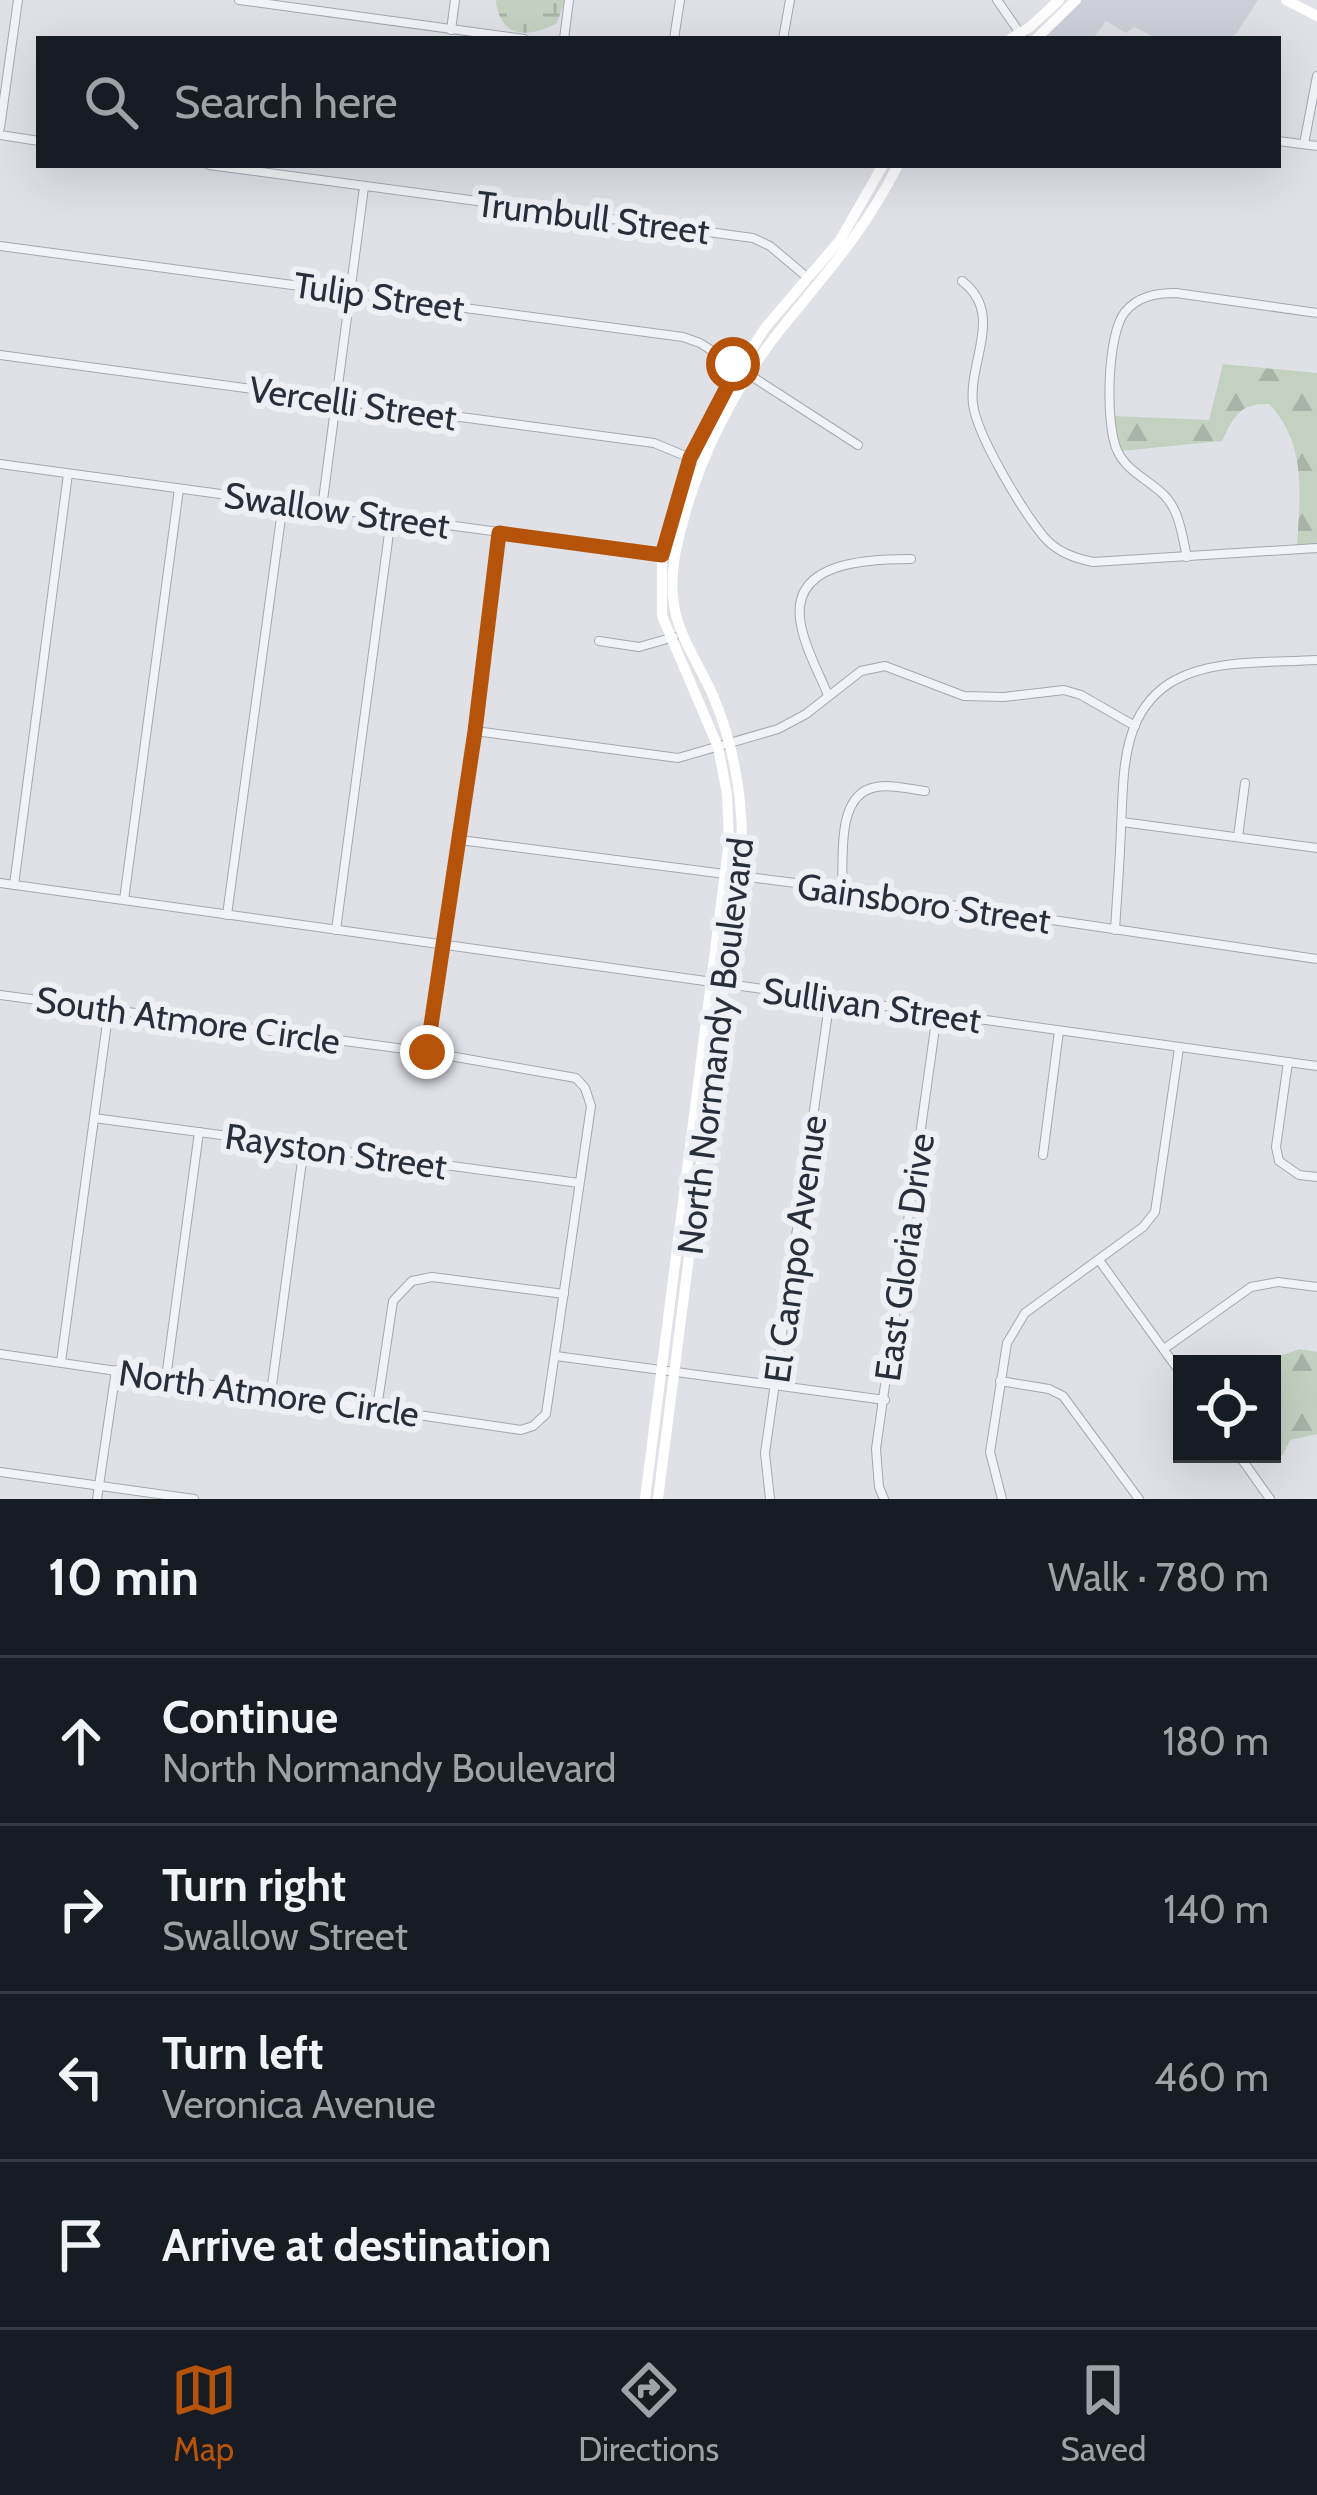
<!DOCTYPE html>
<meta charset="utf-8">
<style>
:root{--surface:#171b24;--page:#20242c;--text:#f1f3f6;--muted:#9ea1a6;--line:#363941;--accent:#b45309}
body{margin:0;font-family:Cabin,sans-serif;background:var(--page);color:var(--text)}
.controls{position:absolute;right:36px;bottom:36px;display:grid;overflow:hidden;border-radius:0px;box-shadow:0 12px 48px #0002}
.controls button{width:108px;height:108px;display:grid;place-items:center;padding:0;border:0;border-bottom:3px solid var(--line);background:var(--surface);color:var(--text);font:60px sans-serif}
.stop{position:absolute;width:36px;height:36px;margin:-27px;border:9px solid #b45309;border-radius:50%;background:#fff}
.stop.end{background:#b45309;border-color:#fff;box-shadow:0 3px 12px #0008}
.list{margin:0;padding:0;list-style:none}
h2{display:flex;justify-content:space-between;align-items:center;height:156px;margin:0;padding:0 48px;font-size:51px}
h2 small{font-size:39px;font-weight:400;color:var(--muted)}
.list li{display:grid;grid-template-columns:78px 1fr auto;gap:36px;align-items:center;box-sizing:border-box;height:168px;padding:0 48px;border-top:3px solid var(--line)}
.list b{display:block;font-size:45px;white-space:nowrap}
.list p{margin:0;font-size:39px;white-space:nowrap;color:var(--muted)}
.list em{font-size:39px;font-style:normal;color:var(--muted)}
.icon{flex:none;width:66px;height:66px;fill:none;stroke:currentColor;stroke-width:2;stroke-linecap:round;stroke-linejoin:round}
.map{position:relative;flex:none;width:1317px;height:1499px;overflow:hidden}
.search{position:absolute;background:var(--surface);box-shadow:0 12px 48px #0002;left:36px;right:36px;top:36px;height:132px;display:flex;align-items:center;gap:30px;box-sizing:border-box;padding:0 42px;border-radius:0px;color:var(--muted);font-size:45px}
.sheet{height:828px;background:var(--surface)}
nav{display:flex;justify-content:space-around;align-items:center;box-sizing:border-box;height:168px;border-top:3px solid var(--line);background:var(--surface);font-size:33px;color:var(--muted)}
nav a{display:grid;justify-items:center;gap:6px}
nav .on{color:var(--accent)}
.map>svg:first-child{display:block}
.built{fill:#cdd0d9}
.forest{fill:url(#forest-firs)}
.wetland{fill:url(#wetland-marsh)}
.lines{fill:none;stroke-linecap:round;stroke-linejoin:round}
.street-casing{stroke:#a5a8b1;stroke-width:10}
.street{stroke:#f2f3f6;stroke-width:8}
.secondary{stroke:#fff;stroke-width:10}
.route{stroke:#b45309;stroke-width:15}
.labels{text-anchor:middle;stroke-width:12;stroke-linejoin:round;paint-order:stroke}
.street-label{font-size:36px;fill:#292e3d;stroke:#eff0f5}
</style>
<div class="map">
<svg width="1317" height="1499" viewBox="0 0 1317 1499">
<defs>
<pattern id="forest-firs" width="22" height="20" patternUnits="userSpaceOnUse" patternTransform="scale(3)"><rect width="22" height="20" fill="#c3d1c1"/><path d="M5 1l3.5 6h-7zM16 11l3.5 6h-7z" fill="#a8b4a7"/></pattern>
<pattern id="wetland-marsh" width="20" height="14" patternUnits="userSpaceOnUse" patternTransform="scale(3)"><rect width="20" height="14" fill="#c3d1c1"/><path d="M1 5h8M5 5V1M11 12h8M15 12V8" fill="none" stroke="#a8b4a7"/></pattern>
</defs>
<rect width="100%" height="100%" fill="#dfe1e7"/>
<polygon class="built" points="1081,0 1258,0 1236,34 1226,39 1158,39 1134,27 1126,33 1106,21 1093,39 1043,39"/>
<g class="forest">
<path d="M1223,364L1317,373V544L1297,545C1300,494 1307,444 1269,404C1240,403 1234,416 1222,441L1121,451L1114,416L1209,420Z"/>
<polygon points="1300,1349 1317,1352 1317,1434 1290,1440 1283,1455 1262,1462 1256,1454 1272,1454 1272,1364 1256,1364"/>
</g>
<path class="wetland" d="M496,0H565L557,23C529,39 499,38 496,0Z"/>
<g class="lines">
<g class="street-casing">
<g id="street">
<polyline points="239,0 524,39"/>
<polyline points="997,0 1024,39"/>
<polyline points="451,30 455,0"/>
<polyline points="564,39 569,0"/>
<polyline points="674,39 680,0"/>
<polyline points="783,39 790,0"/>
<polyline points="0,128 18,0"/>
<polyline points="0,135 39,141"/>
<polyline points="1278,141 1317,146"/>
<polyline points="1304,144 1317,76"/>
<polyline points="209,165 753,238 770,246 808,278"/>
<polyline points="0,246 683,337 700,343 858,445"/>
<path d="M962,281C1005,314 968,361 973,404C977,436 1022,510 1044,537C1057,552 1074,558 1093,562L1317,548"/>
<polyline points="0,355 654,443 695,460"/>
<polyline points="0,464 675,556"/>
<polyline points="322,508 364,187"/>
<path d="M1187,557C1182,536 1180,511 1164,495C1149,480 1126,471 1117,450C1105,424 1107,333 1125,312C1138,296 1157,293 1176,293L1317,313"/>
<polyline points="599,641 639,647 674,637"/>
<path d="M828,695C819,673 805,648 801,625C788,561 868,559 911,559"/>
<polyline points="475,731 678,758 778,729 806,714 861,671 885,666 964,696 1004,697 1064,690 1081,695 1135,726"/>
<polyline points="1122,822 1317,848"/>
<polyline points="1238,837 1245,783"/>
<polyline points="460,840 842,889 1317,959"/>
<polyline points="0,883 1317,1066"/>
<polyline points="14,885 68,474"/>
<path d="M842,889C844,859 835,794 876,787C891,784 909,789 925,791"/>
<polyline points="124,900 179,489"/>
<polyline points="227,915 283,503"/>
<polyline points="336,930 391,518"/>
<path d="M1115,930C1117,896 1120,862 1121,827C1124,776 1120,715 1170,683C1210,658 1271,663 1317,660"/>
<polyline points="0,995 427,1052 576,1078 585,1088 591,1106 546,1414 533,1426 521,1430 0,1354"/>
<polyline points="427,1052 475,731 499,533"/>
<polyline points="1288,1062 1276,1147 1279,1161 1299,1175 1317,1177"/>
<polyline points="94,1118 579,1183"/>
<polyline points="1043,1155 1059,1031"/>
<polyline points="1099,1260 1182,1375"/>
<polyline points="1164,1349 1251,1287 1278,1282 1317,1287"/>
<polyline points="556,1356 885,1400"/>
<polyline points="61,1362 109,1008"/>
<polyline points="166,1378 199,1132"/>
<polyline points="1000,1381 1049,1389 1063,1396 1139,1499"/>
<polyline points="271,1393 304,1146"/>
<polyline points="377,1408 393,1301 412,1281 432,1277 564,1294"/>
<polyline points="1238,1454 1270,1499"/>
<polyline points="0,1472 194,1499"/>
<polyline points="97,1499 116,1370"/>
<polyline points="770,1499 765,1453 830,998"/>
<polyline points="884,1499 879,1487 876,1449 937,1014"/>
<polyline points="1002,1499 990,1452 1007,1343 1025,1313 1143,1227 1155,1212 1179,1048"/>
</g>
</g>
<use href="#street" class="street"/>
<g class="secondary">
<polyline points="1286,0 1317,16"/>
<polyline points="1010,39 1030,27 1059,0"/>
<polyline points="1036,39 1076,0"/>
<polyline points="645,1499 729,841 727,794 718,747 662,616 662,555 683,478 718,400 765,328 840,240 883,165"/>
<path d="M658,1499L742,842C742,793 733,744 714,698C700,664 676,635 673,597C670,566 679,536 687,507C707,442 739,382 781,329C827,272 864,232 898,165"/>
</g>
</g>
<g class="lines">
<polyline class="route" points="427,1052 475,731 499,533 662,555 690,458 737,368 733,364"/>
</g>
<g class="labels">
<g class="street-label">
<text transform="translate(593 217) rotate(7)" y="13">Trumbull Street</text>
<text transform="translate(379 296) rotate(8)" y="13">Tulip Street</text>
<text transform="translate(353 403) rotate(8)" y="13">Vercelli Street</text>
<text transform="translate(337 510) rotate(8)" y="13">Swallow Street</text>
<text transform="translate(924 903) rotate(8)" y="13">Gainsboro Street</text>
<text transform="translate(872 1005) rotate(8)" y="13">Sullivan Street</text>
<text transform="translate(188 1020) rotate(8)" y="13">South Atmore Circle</text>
<text transform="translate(715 1046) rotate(-83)" y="13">North Normandy Boulevard</text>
<text transform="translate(336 1151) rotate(8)" y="13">Rayston Street</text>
<text transform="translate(795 1249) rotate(-82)" y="13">El Campo Avenue</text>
<text transform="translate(904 1257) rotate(-82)" y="13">East Gloria Drive</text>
<text transform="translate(269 1393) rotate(8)" y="13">North Atmore Circle</text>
</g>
</g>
</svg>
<div class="controls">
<button><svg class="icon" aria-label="locate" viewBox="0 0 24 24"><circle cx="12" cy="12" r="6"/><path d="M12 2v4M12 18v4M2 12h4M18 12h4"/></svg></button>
</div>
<div class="stop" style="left:733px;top:364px"></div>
<div class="stop end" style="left:427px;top:1052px"></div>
<div class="search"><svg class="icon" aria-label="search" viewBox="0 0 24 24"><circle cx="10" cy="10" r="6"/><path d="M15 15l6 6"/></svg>Search here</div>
</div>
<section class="sheet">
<h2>10 min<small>Walk · 780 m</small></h2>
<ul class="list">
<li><svg class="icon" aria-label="ahead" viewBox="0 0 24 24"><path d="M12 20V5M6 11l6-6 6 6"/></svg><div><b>Continue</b><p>North Normandy Boulevard</p></div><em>180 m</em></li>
<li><svg class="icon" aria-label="right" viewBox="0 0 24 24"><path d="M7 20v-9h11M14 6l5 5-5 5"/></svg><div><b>Turn right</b><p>Swallow Street</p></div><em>140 m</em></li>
<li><svg class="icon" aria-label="left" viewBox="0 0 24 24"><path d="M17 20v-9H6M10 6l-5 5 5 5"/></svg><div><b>Turn left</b><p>Veronica Avenue</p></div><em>460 m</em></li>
<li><svg class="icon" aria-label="arrive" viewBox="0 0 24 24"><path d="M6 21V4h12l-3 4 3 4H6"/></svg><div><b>Arrive at destination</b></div></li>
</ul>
</section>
<nav>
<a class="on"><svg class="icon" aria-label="map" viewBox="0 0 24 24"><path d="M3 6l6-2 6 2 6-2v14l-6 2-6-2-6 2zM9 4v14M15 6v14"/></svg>Map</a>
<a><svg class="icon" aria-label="directions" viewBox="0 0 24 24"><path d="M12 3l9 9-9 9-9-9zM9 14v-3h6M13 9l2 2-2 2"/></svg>Directions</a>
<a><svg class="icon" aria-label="saved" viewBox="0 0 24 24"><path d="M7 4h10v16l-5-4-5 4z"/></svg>Saved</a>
</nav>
